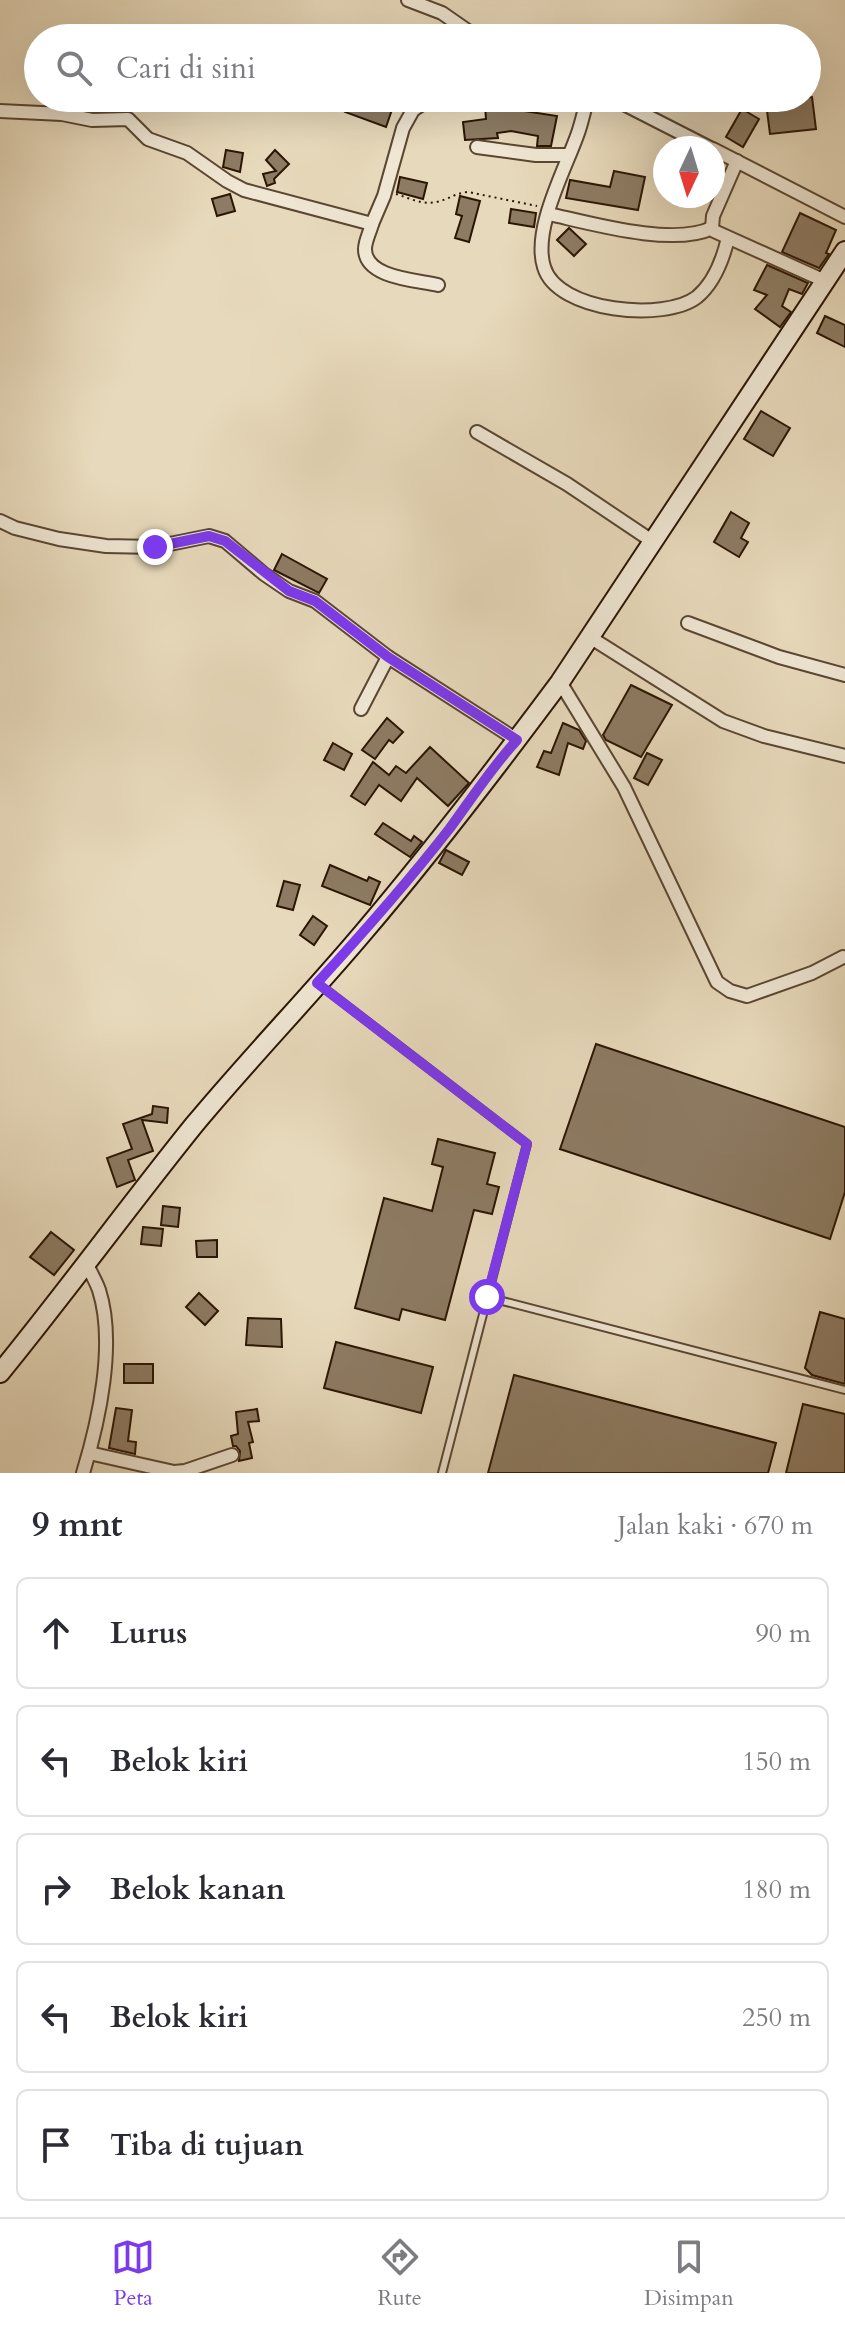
<!DOCTYPE html>
<html lang="id">
<meta charset="utf-8">
<style>
:root{--surface:#fff;--page:#f7f7f7;--text:#2b2b33;--muted:#7c7c81;--line:#e1e1e2;--accent:#7c3aed}
body{margin:0;font-family:Cardo,serif;background:var(--page);color:var(--text)}
.compass{position:absolute;left:653px;top:136px;width:72px;height:72px;border-radius:50%;background:var(--surface);box-shadow:0 8px 32px #0002;rotate:184deg}
.stop{position:absolute;width:24px;height:24px;margin:-18px;border:6px solid #7c3aed;border-radius:50%;background:#fff}
.stop.end{background:#7c3aed;border-color:#fff;box-shadow:0 2px 8px #0008}
.list{margin:0;padding:0;list-style:none}
h2{display:flex;justify-content:space-between;align-items:center;height:104px;margin:0;padding:0 32px;font-size:34px}
h2 small{font-size:26px;font-weight:400;color:var(--muted)}
.list li{display:grid;grid-template-columns:52px 1fr auto;gap:24px;align-items:center;box-sizing:border-box;height:112px;margin:0 16px 16px;padding:0 16px;border:2px solid var(--line);border-radius:12px}
.list b{display:block;font-size:30px;white-space:nowrap}
.list em{font-size:26px;font-style:normal;color:var(--muted)}
.icon{flex:none;width:44px;height:44px;fill:none;stroke:currentColor;stroke-width:2;stroke-linecap:round;stroke-linejoin:round}
.map{position:relative;flex:none;width:845px;height:1473px;overflow:hidden}
.search{position:absolute;background:var(--surface);box-shadow:0 8px 32px #0002;left:24px;right:24px;top:24px;height:88px;display:flex;align-items:center;gap:20px;box-sizing:border-box;padding:0 28px;border-radius:44px;color:var(--muted);font-size:30px}
.sheet{height:744px;background:var(--surface)}
nav{display:flex;justify-content:space-around;align-items:center;box-sizing:border-box;height:112px;border-top:2px solid var(--line);background:var(--surface);font-size:22px;color:var(--muted)}
nav a{display:grid;justify-items:center;gap:4px}
nav .on{color:var(--accent)}
.map>svg:first-child{display:block}
.building{fill:#8d7b63;stroke:#2b1504;stroke-width:2}
.lines{fill:none;stroke-linecap:round;stroke-linejoin:round}
.lane-casing{stroke:#5a4632;stroke-width:10}
.street-casing{stroke:#5a4632;stroke-width:16}
.secondary-casing{stroke:#2b1504;stroke-width:22}
.path{stroke:#2b1504;stroke-width:2;stroke-dasharray:2 4;stroke-linecap:butt}
.lane{stroke:#efe6d3;stroke-width:6}
.street{stroke:#efe6d3;stroke-width:12}
.secondary{stroke:#efe6d3;stroke-width:18}
.route{stroke:#7c3aed;stroke-width:10}
</style>
<div class="map">
<svg width="845" height="1473" viewBox="0 0 845 1473">
<rect width="100%" height="100%" fill="#e7d9bb"/>
<filter id="stains"><feTurbulence type="fractalNoise" baseFrequency=".0025" numOctaves="4"/><feColorMatrix values="0 0 0 0 .2 0 0 0 0 .09 0 0 0 0 .02 0 0 0 .5 -.17"/></filter>
<radialGradient id="worn" r=".72"><stop offset=".6" stop-color="#630" stop-opacity="0"/><stop offset="1" stop-color="#630" stop-opacity=".3"/></radialGradient>
<g class="building">
<polygon points="812,97 816,129 770,134 766,103"/>
<polygon points="349,98 368,104 370,98 396,98 386,127 345,112"/>
<polygon points="504,102 505,108 557,116 551,146 537,146 538,136 511,131 497,133 498,138 465,140 463,122 486,119 485,105"/>
<polygon points="742,109 759,119 743,147 726,137"/>
<polygon points="226,150 243,153 240,172 223,167"/>
<polygon points="275,150 289,164 274,179 275,183 267,186 263,174 276,171 266,160"/>
<polygon points="614,171 645,177 638,210 566,198 570,180 610,187"/>
<polygon points="400,177 427,183 423,199 397,192"/>
<polygon points="230,194 235,211 217,216 212,199"/>
<polygon points="460,196 480,201 469,242 455,238 462,216 456,214"/>
<polygon points="511,209 536,213 534,227 509,223"/>
<polygon points="800,213 836,230 826,253 829,254 819,268 782,252"/>
<polygon points="569,228 586,244 574,256 557,240"/>
<polygon points="767,265 808,283 802,294 789,289 782,306 791,312 780,327 755,309 767,295 754,290"/>
<polygon points="825,316 845,325 845,347 817,333"/>
<polygon points="761,411 790,428 773,456 744,439"/>
<polygon points="731,512 749,523 741,538 748,542 739,557 714,542"/>
<polygon points="282,554 327,579 319,593 274,570"/>
<polygon points="631,685 672,705 641,757 606,740 603,735"/>
<polygon points="387,718 403,732 393,743 389,740 375,759 362,750"/>
<polygon points="563,723 579,730 586,741 583,749 568,743 559,775 537,767 544,751 551,753"/>
<polygon points="333,743 352,754 344,770 324,760"/>
<polygon points="430,747 469,783 448,806 417,778 401,801 379,785 365,805 351,796 373,762 389,775 396,766 406,773"/>
<polygon points="647,753 662,760 648,785 634,778"/>
<polygon points="383,823 411,841 414,836 422,842 410,857 375,834"/>
<polygon points="446,850 469,862 462,875 439,863"/>
<polygon points="330,865 367,881 369,877 380,882 370,905 322,886"/>
<polygon points="284,881 300,885 293,910 277,906"/>
<polygon points="313,916 327,926 314,945 300,935"/>
<polygon points="596,1044 845,1127 845,1192 830,1239 560,1149"/>
<polygon points="153,1106 168,1108 167,1123 142,1120 153,1151 128,1160 135,1180 117,1187 107,1158 132,1149 123,1124 152,1114"/>
<polygon points="438,1139 495,1153 487,1184 499,1187 492,1214 474,1210 445,1320 402,1309 399,1320 355,1308 384,1198 432,1211 443,1167 432,1164"/>
<polygon points="163,1206 180,1208 178,1227 161,1225"/>
<polygon points="143,1227 163,1229 161,1246 141,1244"/>
<polygon points="51,1232 74,1250 54,1275 30,1257"/>
<polygon points="217,1240 217,1257 197,1257 196,1241"/>
<polygon points="199,1293 218,1311 205,1325 186,1307"/>
<polygon points="820,1312 845,1319 845,1384 812,1375 805,1368"/>
<polygon points="248,1318 281,1319 282,1347 246,1345"/>
<polygon points="336,1342 433,1367 421,1413 324,1388"/>
<rect x="124" y="1364" width="29" height="19"/>
<polygon points="514,1375 776,1443 768,1473 488,1473"/>
<polygon points="803,1404 845,1414 845,1473 786,1473"/>
<polygon points="116,1408 132,1410 128,1441 136,1442 135,1454 109,1448"/>
<polygon points="257,1409 259,1421 248,1422 253,1442 249,1443 252,1458 239,1461 240,1451 236,1446 233,1446 231,1436 238,1434 236,1412"/>
</g>
<g class="lines">
<g class="lane-casing">
<g id="lane">
<polyline points="320,985 527,1144 442,1473"/>
<polyline points="487,1297 845,1390"/>
</g>
</g>
<g class="street-casing">
<g id="street">
<polyline points="408,0 442,13 478,38"/>
<path d="M588,98C584,110 582,122 578,133C566,168 532,229 544,267C557,312 665,322 697,297C715,282 723,259 728,238"/>
<polyline points="612,98 710,148"/>
<polyline points="0,111 62,114 92,120 128,119 148,139 187,153 227,181 244,190 372,224 384,196 403,128 413,110 431,98"/>
<polyline points="477,147 536,155 568,155"/>
<polyline points="713,149 845,217"/>
<polyline points="737,161 713,216 712,228 714,231 825,281"/>
<path d="M549,214C590,223 673,247 712,228"/>
<path d="M372,224C370,232 365,241 365,249C365,278 416,280 438,285"/>
<polyline points="477,432 567,484 652,541"/>
<polyline points="0,521 15,528 59,539 106,546 155,547 209,536 225,541 264,574 289,591 315,601 388,657 517,740"/>
<polyline points="688,623 779,657 845,675"/>
<polyline points="588,636 723,721 764,736 845,756"/>
<polyline points="560,682 624,787 717,982 730,991 747,996 812,973 843,957"/>
<polyline points="361,709 388,657"/>
<polyline points="89,1453 174,1472 185,1471 232,1455"/>
<path d="M83,1473C99,1421 116,1343 99,1290C96,1281 90,1272 86,1262"/>
</g>
</g>
<g class="secondary-casing">
<path id="secondary" d="M0,1373C66,1292 128,1207 194,1125C248,1060 307,999 362,934C431,853 496,768 560,682L845,251"/>
</g>
<path class="path" d="M396,194C409,198 422,205 436,202C448,200 455,193 468,192L537,206"/>
<use href="#lane" class="lane"/>
<use href="#street" class="street"/>
<use href="#secondary" class="secondary"/>
</g>
<g class="lines">
<path class="route" d="M155,547L209,536L225,541L289,591L315,601L388,657L517,740C492,767 472,798 450,828C408,882 363,933 317,983L527,1144L487,1297"/>
</g>
<rect width="100%" height="100%" filter="url(#stains)"/>
<rect width="100%" height="100%" fill="url(#worn)"/>
</svg>
<svg class="compass" viewBox="-18 -18 36 36"><path d="M0-13l5 13h-10z" fill="#e53935"/><path d="M0 13l5-13h-10z" fill="#7c7c81"/></svg>
<div class="stop" style="left:487px;top:1297px"></div>
<div class="stop end" style="left:155px;top:547px"></div>
<div class="search"><svg class="icon" aria-label="search" viewBox="0 0 24 24"><circle cx="10" cy="10" r="6"/><path d="M15 15l6 6"/></svg>Cari di sini</div>
</div>
<section class="sheet">
<h2>9 mnt<small>Jalan kaki · 670 m</small></h2>
<ul class="list">
<li><svg class="icon" aria-label="ahead" viewBox="0 0 24 24"><path d="M12 20V5M6 11l6-6 6 6"/></svg><div><b>Lurus</b></div><em>90 m</em></li>
<li><svg class="icon" aria-label="left" viewBox="0 0 24 24"><path d="M17 20v-9H6M10 6l-5 5 5 5"/></svg><div><b>Belok kiri</b></div><em>150 m</em></li>
<li><svg class="icon" aria-label="right" viewBox="0 0 24 24"><path d="M7 20v-9h11M14 6l5 5-5 5"/></svg><div><b>Belok kanan</b></div><em>180 m</em></li>
<li><svg class="icon" aria-label="left" viewBox="0 0 24 24"><path d="M17 20v-9H6M10 6l-5 5 5 5"/></svg><div><b>Belok kiri</b></div><em>250 m</em></li>
<li><svg class="icon" aria-label="arrive" viewBox="0 0 24 24"><path d="M6 21V4h12l-3 4 3 4H6"/></svg><div><b>Tiba di tujuan</b></div></li>
</ul>
</section>
<nav>
<a class="on"><svg class="icon" aria-label="map" viewBox="0 0 24 24"><path d="M3 6l6-2 6 2 6-2v14l-6 2-6-2-6 2zM9 4v14M15 6v14"/></svg>Peta</a>
<a><svg class="icon" aria-label="directions" viewBox="0 0 24 24"><path d="M12 3l9 9-9 9-9-9zM9 14v-3h6M13 9l2 2-2 2"/></svg>Rute</a>
<a><svg class="icon" aria-label="saved" viewBox="0 0 24 24"><path d="M7 4h10v16l-5-4-5 4z"/></svg>Disimpan</a>
</nav>
